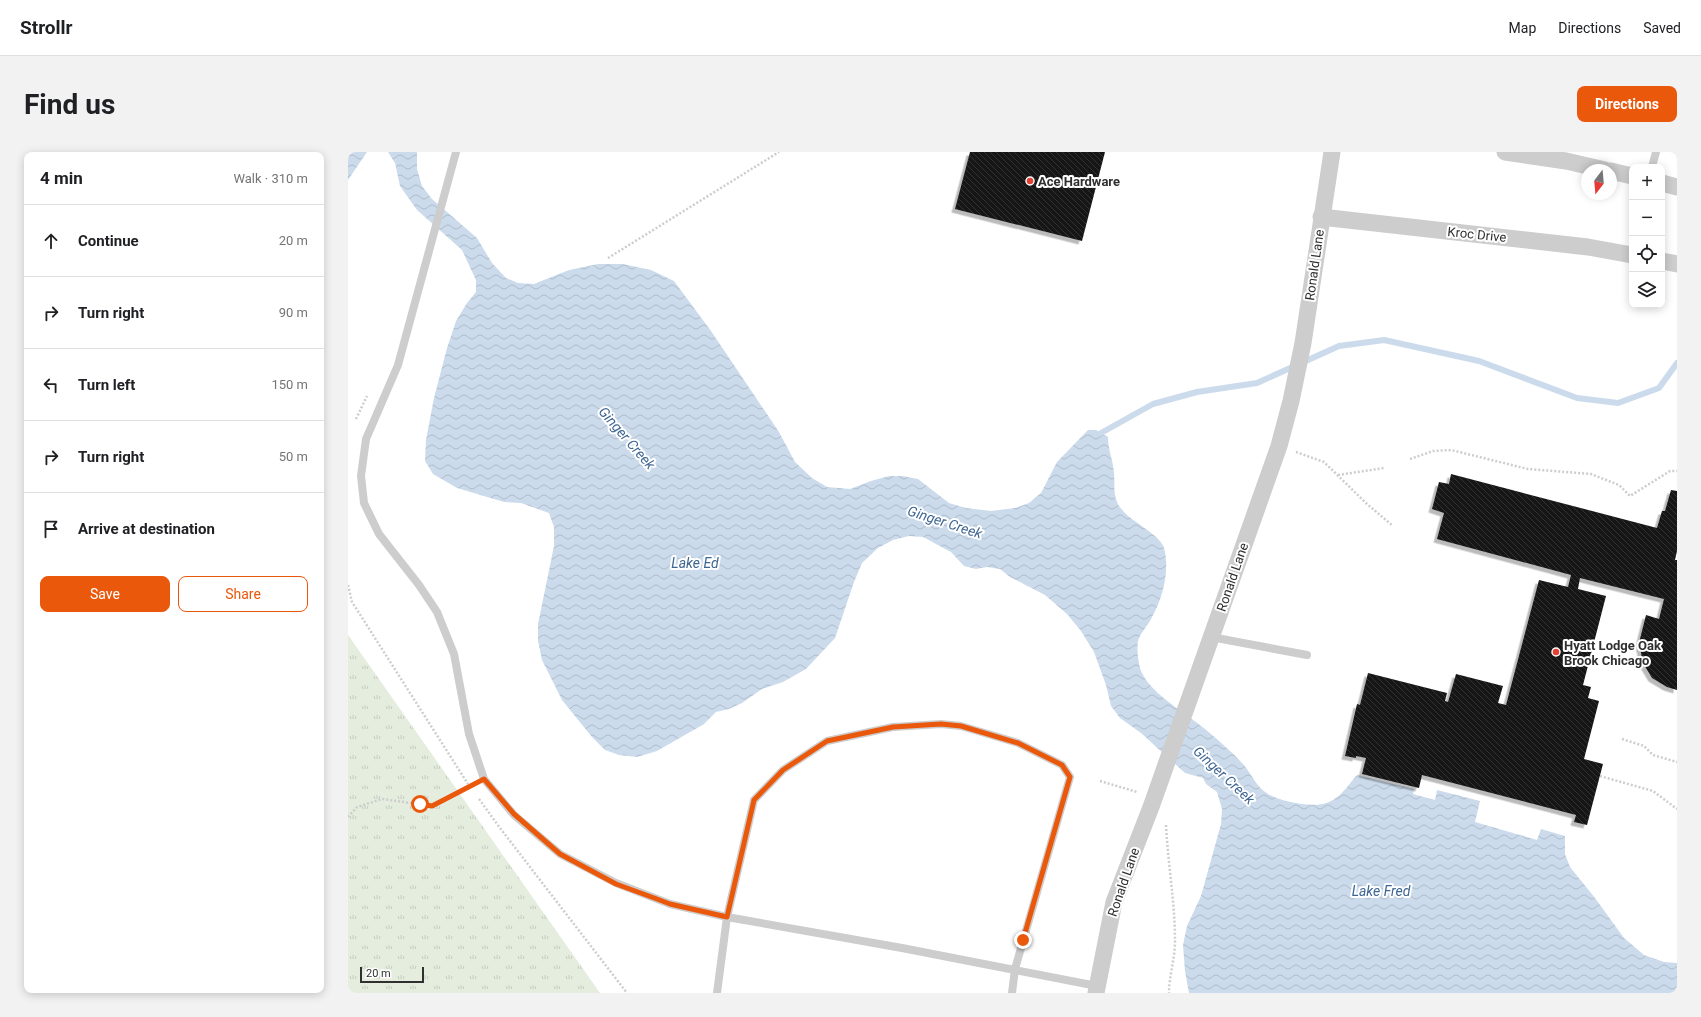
<!DOCTYPE html>
<meta charset="utf-8">
<style>
:root{--surface:#fff;--page:#f2f2f2;--text:#202124;--muted:#757577;--line:#e0e0e0;--accent:#ea580c}
body{margin:0;font-family:Roboto,sans-serif;background:var(--page);color:var(--text)}
.controls{position:absolute;right:12px;top:12px;display:grid;overflow:hidden;border-radius:8px;box-shadow:0 2px 10px #0003}
.controls button{width:36px;height:36px;display:grid;place-items:center;padding:0;border:0;border-bottom:1px solid var(--line);background:var(--surface);color:var(--text);font:20px sans-serif}
.compass{position:absolute;left:1233px;top:12px;width:36px;height:36px;border-radius:50%;background:var(--surface);box-shadow:0 2px 10px #0003;rotate:196deg}
.scale{position:absolute;left:12px;bottom:10px;width:64px;box-sizing:border-box;padding-left:4px;border:2px solid #303030;border-top:0;font-size:11px;line-height:14px;white-space:nowrap;color:#303030;-webkit-text-stroke:3px #fff;paint-order:stroke}
.stop{position:absolute;width:12px;height:12px;margin:-9px;border:3px solid #ea580c;border-radius:50%;background:#fff}
.stop.end{background:#ea580c;border-color:#fff;box-shadow:0 1px 4px #0008}
.list{margin:0;padding:0;list-style:none}
h2{display:flex;justify-content:space-between;align-items:center;height:52px;margin:0;padding:0 16px;font-size:17px}
h2 small{font-size:13px;font-weight:400;color:var(--muted)}
.list li{display:grid;grid-template-columns:26px 1fr auto;gap:12px;align-items:center;box-sizing:border-box;height:72px;padding:0 16px;border-top:1px solid var(--line)}
.list b{display:block;font-size:15px;white-space:nowrap}
.list em{font-size:13px;font-style:normal;color:var(--muted)}
.actions{display:flex;gap:8px;padding:12px 16px}
.actions a{flex:1;padding:9px 0;border:1px solid var(--accent);border-radius:8px;text-align:center;font-size:14px;color:var(--accent)}
.actions .main{background:var(--accent);color:#fff}
.icon{flex:none;width:22px;height:22px;fill:none;stroke:currentColor;stroke-width:2;stroke-linecap:round;stroke-linejoin:round}
.map{position:relative;flex:none;width:1329px;height:841px;overflow:hidden;border-radius:8px}
header{display:flex;align-items:center;gap:24px;box-sizing:border-box;height:56px;padding:0 20px;background:var(--surface);border-bottom:1px solid var(--line)}
header strong{font-size:19px}
nav{display:flex;gap:22px;margin-inline-start:auto;font-size:14px}
.intro{display:flex;align-items:center;justify-content:space-between;box-sizing:border-box;height:96px;padding:0 24px}
h1{margin:0;font-size:28px}
.button{padding:10px 18px;border-radius:8px;background:var(--accent);color:#fff;font-size:14px;font-weight:700}
main{display:flex;gap:24px;padding:0 24px}
aside{flex:1;background:var(--surface);border-radius:8px;box-shadow:0 2px 10px #0003}
.map>svg:first-child{display:block}
.grass{fill:url(#grass-tufts)}
.water{fill:url(#water-waves)}
.lines{fill:none;stroke-linecap:round;stroke-linejoin:round}
.stream{stroke:#cbdbec;stroke-width:6}
.building{fill:url(#building-back-hatch);filter:url(#shadow)}
.path{stroke:#cdcdcd;stroke-width:2.5;stroke-dasharray:2 2;stroke-linecap:butt}
.service{stroke:#cdcdcd;stroke-width:8}
.minor{stroke:#cdcdcd;stroke-width:17}
.route{stroke:#ea580c;stroke-width:5}
.poi-dot{fill:#e44135;stroke:#fff;stroke-width:1.5}
.labels{text-anchor:middle;stroke-width:4;stroke-linejoin:round;paint-order:stroke}
.poi-label{font-size:13px;font-weight:bold;fill:#303030;stroke:#fff;text-anchor:start}
.street-label{font-size:13px;fill:#303030;stroke:#fff}
.water-label{font-size:14px;font-style:italic;fill:#3e6692;stroke:#fff}
</style>
<header>
<strong>Strollr</strong>
<nav><a>Map</a><a>Directions</a><a>Saved</a></nav>
</header>
<div class="intro"><h1>Find us</h1><a class="button">Directions</a></div>
<main>
<aside>
<h2>4 min<small>Walk · 310 m</small></h2>
<ul class="list">
<li><svg class="icon" aria-label="ahead" viewBox="0 0 24 24"><path d="M12 20V5M6 11l6-6 6 6"/></svg><div><b>Continue</b></div><em>20 m</em></li>
<li><svg class="icon" aria-label="right" viewBox="0 0 24 24"><path d="M7 20v-9h11M14 6l5 5-5 5"/></svg><div><b>Turn right</b></div><em>90 m</em></li>
<li><svg class="icon" aria-label="left" viewBox="0 0 24 24"><path d="M17 20v-9H6M10 6l-5 5 5 5"/></svg><div><b>Turn left</b></div><em>150 m</em></li>
<li><svg class="icon" aria-label="right" viewBox="0 0 24 24"><path d="M7 20v-9h11M14 6l5 5-5 5"/></svg><div><b>Turn right</b></div><em>50 m</em></li>
<li><svg class="icon" aria-label="arrive" viewBox="0 0 24 24"><path d="M6 21V4h12l-3 4 3 4H6"/></svg><div><b>Arrive at destination</b></div></li>
</ul>
<div class="actions"><a class="main">Save</a><a>Share</a></div>
</aside>
<div class="map">
<svg width="1329" height="841" viewBox="0 0 1329 841">
<defs>
<pattern id="grass-tufts" width="24" height="20" patternUnits="userSpaceOnUse"><rect width="24" height="20" fill="#e4edde"/><path d="M3 7l-1-3M5 7V3M7 7l1-3M15 17l-1-3M17 17v-4M19 17l1-3" fill="none" stroke="#c4ccbf"/></pattern>
<pattern id="water-waves" width="16" height="10" patternUnits="userSpaceOnUse"><rect width="16" height="10" fill="#cbdbec"/><path d="M0 5q4-4 8 0t8 0" fill="none" stroke="#afbccb"/></pattern>
<pattern id="building-back-hatch" width="6" height="6" patternUnits="userSpaceOnUse"><rect width="6" height="6" fill="#171717"/><path d="M-1 5l2 2M0 0l6 6M5-1l2 2" fill="none" stroke="#303030"/></pattern>
<filter id="shadow"><feDropShadow dx="-3.5" dy="3.5" stdDeviation="0" flood-color="#0004"/></filter>
</defs>
<rect width="100%" height="100%" fill="#fff"/>
<polygon class="grass" points="0,483 252,841 0,841"/>
<g class="water">
<polygon points="0,0 19,0 0,28"/>
<path d="M40,0H69V17L74,34L84,47L129,86L144,111L158,126L170,131L186,132L221,118L250,112H275L303,118L326,129L363,179L431,280L447,310L464,326L479,335L502,337L523,329L541,324H555L570,327L601,351L618,356L643,359L667,356L681,351L693,341L709,310L740,278H748L760,285C760,298 765,308 766,321C767,330 765,341 769,350C770,354 774,357 776,360C785,370 813,384 816,396C822,417 815,446 804,465C801,472 794,479 791,486C788,494 790,507 792,516C799,540 838,561 857,577C870,588 883,599 895,612C903,621 908,635 920,642C934,650 966,657 981,650C993,645 1001,632 1009,623L1066,637L1065,642L1087,648L1089,638L1132,649L1127,670L1189,688L1193,677L1217,684V702L1222,715L1247,746L1276,786L1296,803L1316,810L1329,811V841H841L837,819L835,793L839,774L853,744L873,672L874,657L869,640L858,632L855,626L837,621L793,581L772,566L763,554L758,533L746,500L733,479L719,462L697,443L662,425L652,417L639,415L628,417L616,414L603,400L588,392L575,385L561,384L545,388L530,396L514,411L506,430L487,486L458,517L435,530L414,537L394,551L381,557L368,560L356,572L309,599L289,605L271,603L257,598L244,585L214,548L194,508L190,489V472L206,394V375L201,361L173,351L156,350L109,336L85,322L77,309L78,288L86,246L99,196L108,169L119,151L128,140V128L114,98L69,58L52,34L47,11Z"/>
</g>
<g class="lines">
<polyline class="stream" points="753,281 805,252 849,240 909,231 991,194 1036,188 1131,209 1229,246 1270,251 1311,236 1329,211"/>
</g>
<g class="building">
<polygon points="622,0 757,0 734,89 607,57"/>
<polygon points="1103,322 1309,376 1314,359 1317,359 1323,338 1329,339 1329,399 1327,408 1329,408 1329,538 1319,535 1304,526 1295,511 1291,491 1298,463 1311,467 1316,447 1232,426 1230,437 1258,444 1235,533 1243,535 1240,546 1251,549 1236,607 1255,612 1239,673 1226,670 1228,663 1074,623 1071,636 1014,622 1018,606 1008,604 1008,606 997,604 1009,552 1012,553 1020,521 1099,541 1097,549 1100,550 1108,522 1155,534 1150,551 1158,553 1191,428 1220,435 1223,423 1089,387 1096,361 1084,357 1091,330 1101,332"/>
</g>
<g class="lines">
<g class="path">
<polyline points="260,106 431,0"/>
<polyline points="8,267 19,244"/>
<polyline points="948,300 976,310 1019,352 1045,374"/>
<polyline points="1062,307 1085,299 1103,298 1180,317 1243,322 1271,333 1282,344 1322,319 1329,319"/>
<polyline points="990,323 1036,316"/>
<polyline points="0,433 4,450 120,632"/>
<polyline points="1274,587 1296,594 1305,603 1329,610"/>
<polyline points="1252,624 1305,639 1329,657"/>
<polyline points="752,629 789,640"/>
<polyline points="131,647 152,676 279,841"/>
<polyline points="0,665 9,655 34,647 84,654 124,634"/>
<path d="M818,673C820,712 827,751 827,789C827,807 821,824 821,841"/>
</g>
<g class="service">
<polyline points="108,0 50,213 18,287 13,324 16,351 31,382 71,433 89,460 106,502 121,582 136,627 166,663 212,702 268,731 322,752 379,765 554,796 749,834"/>
<polyline points="1304,15 1308,0"/>
<polyline points="863,485 959,503"/>
<polyline points="369,841 379,765 406,648 435,618 479,589 545,575 593,572 613,574 670,591 714,613 722,625 667,817 664,841"/>
</g>
<g class="minor">
<polyline points="1157,0 1218,9 1257,18"/>
<polyline points="1263,19 1284,24"/>
<polyline points="1314,31 1329,35"/>
<polyline points="973,65 1240,95 1284,103"/>
<polyline points="1314,109 1329,112"/>
<polyline points="748,841 766,750 803,655 931,294 943,249 955,191 984,0"/>
</g>
</g>
<g class="lines">
<polyline class="route" points="72,652 84,654 136,627 166,662 212,702 268,732 309,747 322,752 379,765 406,648 435,618 479,589 545,575 593,572 613,574 670,591 714,613 722,625 675,788"/>
</g>
<g class="poi-dot">
<circle cx="682" cy="29" r="4"/>
<circle cx="1208" cy="500" r="4"/>
</g>
<g class="labels">
<g class="poi-label">
<text x="690" y="34">Ace Hardware</text>
<text x="1216" y="498">Hyatt Lodge Oak<tspan x="1216" dy="15">Brook Chicago</tspan></text>
</g>
<g class="street-label">
<text transform="translate(1129 82) rotate(6)" y="5">Kroc Drive</text>
<text transform="translate(966 113) rotate(-82)" y="5">Ronald Lane</text>
<text transform="translate(884 425) rotate(-71)" y="5">Ronald Lane</text>
<text transform="translate(775 730) rotate(-71)" y="5">Ronald Lane</text>
</g>
<g class="water-label">
<text transform="translate(279 286) rotate(49)" y="5">Ginger Creek</text>
<text transform="translate(597 370) rotate(18)" y="5">Ginger Creek</text>
<text x="347" y="416">Lake Ed</text>
<text transform="translate(876 623) rotate(43)" y="5">Ginger Creek</text>
<text x="1033" y="744">Lake Fred</text>
</g>
</g>
</svg>
<div class="controls">
<button>+</button>
<button>−</button>
<button><svg class="icon" aria-label="locate" viewBox="0 0 24 24"><circle cx="12" cy="12" r="6"/><path d="M12 2v4M12 18v4M2 12h4M18 12h4"/></svg></button>
<button><svg class="icon" aria-label="layers" viewBox="0 0 24 24"><path d="M12 4l9 5-9 5-9-5zM3 14l9 5 9-5"/></svg></button>
</div>
<svg class="compass" viewBox="-18 -18 36 36"><path d="M0-13l5 13h-10z" fill="#e53935"/><path d="M0 13l5-13h-10z" fill="#757577"/></svg>
<div class="scale">20 m</div>
<div class="stop" style="left:72px;top:652px"></div>
<div class="stop end" style="left:675px;top:788px"></div>
</div>
</main>
